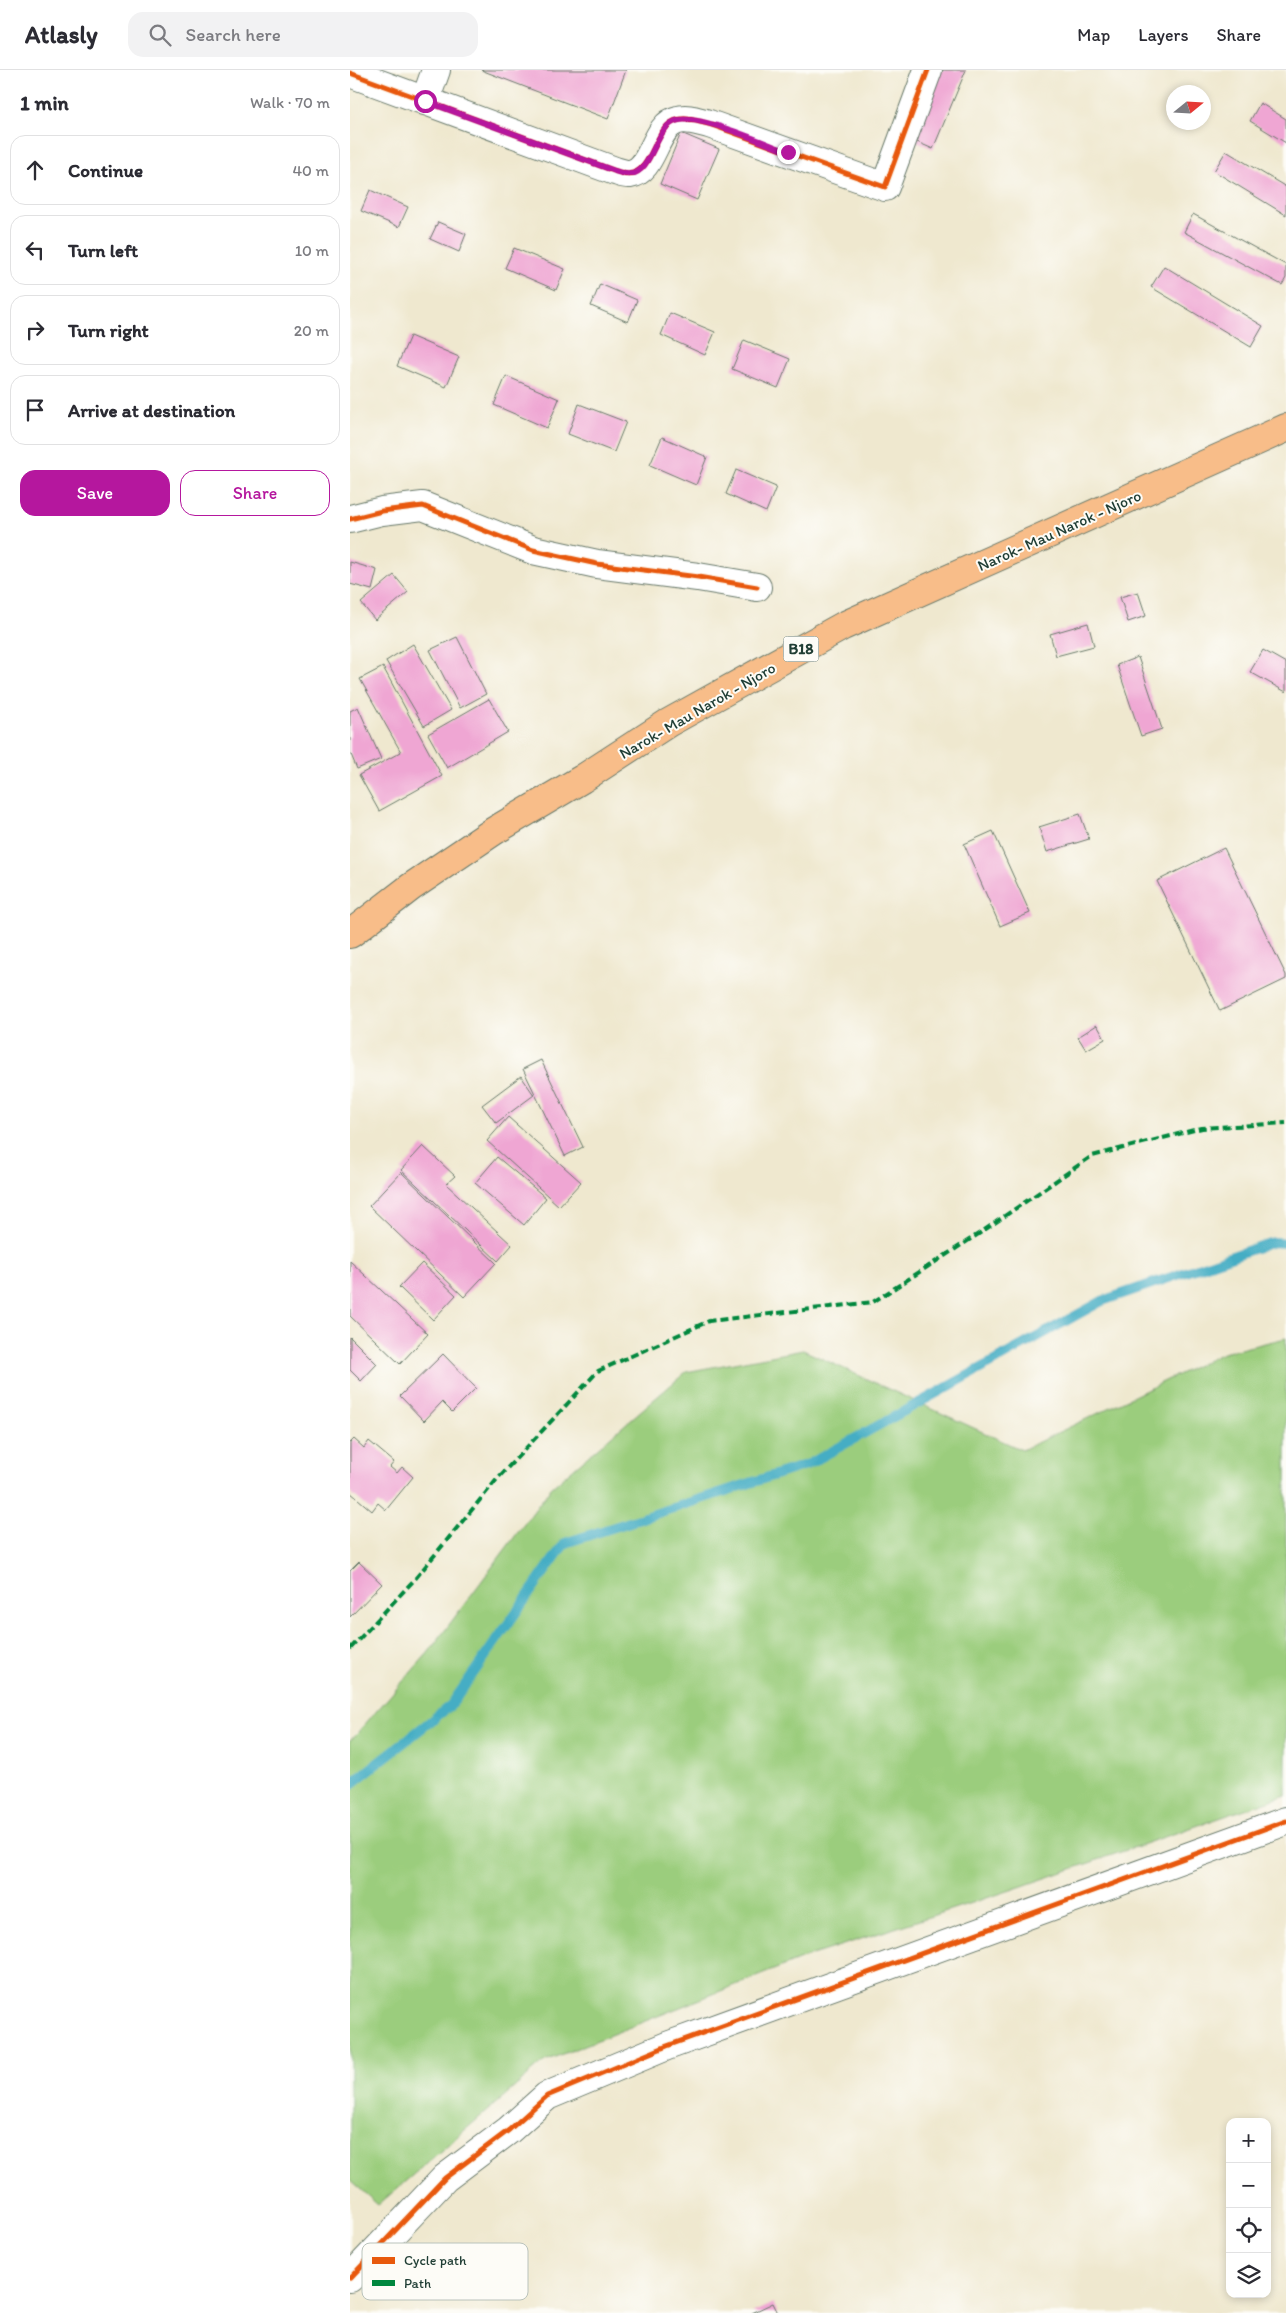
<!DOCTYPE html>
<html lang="en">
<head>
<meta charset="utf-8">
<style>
	body { margin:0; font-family:Itim,sans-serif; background:#f2f2f3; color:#2b2b33 }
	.controls { position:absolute; right:15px; bottom:15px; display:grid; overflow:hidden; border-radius:10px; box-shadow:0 2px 8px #0003 }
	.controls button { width:45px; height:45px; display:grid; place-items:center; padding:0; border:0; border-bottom:1px solid #e1e1e2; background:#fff; color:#2b2b33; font:25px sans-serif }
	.compass { position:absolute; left:816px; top:15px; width:45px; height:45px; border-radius:50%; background:#fff; box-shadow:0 2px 8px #0003; rotate:72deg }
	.stop { position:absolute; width:15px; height:15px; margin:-11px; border:4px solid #b5179e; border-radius:50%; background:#fff }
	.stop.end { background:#b5179e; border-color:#fff; box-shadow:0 1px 5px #0008 }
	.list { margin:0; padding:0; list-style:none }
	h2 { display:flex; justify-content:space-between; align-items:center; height:65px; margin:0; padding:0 20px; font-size:21px }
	h2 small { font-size:16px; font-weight:400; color:#7c7c81 }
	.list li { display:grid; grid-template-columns:32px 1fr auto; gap:15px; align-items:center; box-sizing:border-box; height:70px; margin:0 10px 10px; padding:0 10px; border:1px solid #e1e1e2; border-radius:15px }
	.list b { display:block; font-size:19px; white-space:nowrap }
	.list em { font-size:16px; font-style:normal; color:#7c7c81 }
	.actions { display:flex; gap:10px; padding:15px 20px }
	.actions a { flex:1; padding:11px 0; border:1px solid #b5179e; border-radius:15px; text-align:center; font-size:18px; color:#b5179e }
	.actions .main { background:#b5179e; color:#fff }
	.icon { flex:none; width:28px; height:28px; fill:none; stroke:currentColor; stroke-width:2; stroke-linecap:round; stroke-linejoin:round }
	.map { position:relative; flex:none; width:936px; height:2243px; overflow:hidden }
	header { display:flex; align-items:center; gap:30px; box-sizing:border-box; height:70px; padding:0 25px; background:#fff; border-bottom:1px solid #e1e1e2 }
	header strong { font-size:24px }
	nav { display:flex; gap:28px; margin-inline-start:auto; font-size:18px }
	.search { width:350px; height:45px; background:#f2f2f3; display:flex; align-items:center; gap:12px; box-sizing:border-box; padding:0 18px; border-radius:15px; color:#7c7c81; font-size:19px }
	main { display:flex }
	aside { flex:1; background:#fff }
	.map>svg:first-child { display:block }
	.green { fill:#9bcd7d; stroke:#5d8558 }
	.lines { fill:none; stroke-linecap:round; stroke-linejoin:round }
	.stream { stroke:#45adc4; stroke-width:10 }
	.building { fill:#efa6d3 }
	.minor-casing { stroke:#68796a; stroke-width:30 }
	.trunk-casing { stroke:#68796a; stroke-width:30 }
	.minor { stroke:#fff; stroke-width:28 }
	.trunk { stroke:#f8bd89; stroke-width:28 }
	.quiet { stroke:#00873e; stroke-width:4; stroke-dasharray:8 4; stroke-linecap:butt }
	.cycleway-casing { stroke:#fdfcf7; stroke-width:8 }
	.cycleway { stroke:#e8590c; stroke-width:5 }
	.route { stroke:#b5179e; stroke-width:6 }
	.labels { text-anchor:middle; stroke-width:4; stroke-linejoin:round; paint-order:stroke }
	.shield { fill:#fdfcf7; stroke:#62766e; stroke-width:1 }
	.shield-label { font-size:15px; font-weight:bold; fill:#1f3d34 }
	.street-label { font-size:16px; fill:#1f3d34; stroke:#fdfcf7 }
	.key { fill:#fdfcf7; stroke:#bac3bc; stroke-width:1 }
	.key-label { font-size:14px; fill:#1f3d34 }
</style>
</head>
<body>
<header>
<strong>Atlasly</strong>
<div class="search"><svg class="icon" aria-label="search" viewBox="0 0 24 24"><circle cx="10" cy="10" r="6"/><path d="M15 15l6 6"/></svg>Search here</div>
<nav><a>Map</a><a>Layers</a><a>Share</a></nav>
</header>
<main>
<aside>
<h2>1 min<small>Walk · 70 m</small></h2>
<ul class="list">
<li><svg class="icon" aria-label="ahead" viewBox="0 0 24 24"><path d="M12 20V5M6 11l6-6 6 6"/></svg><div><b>Continue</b></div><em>40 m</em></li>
<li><svg class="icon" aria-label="left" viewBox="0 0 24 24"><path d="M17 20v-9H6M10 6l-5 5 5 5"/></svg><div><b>Turn left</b></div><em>10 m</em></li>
<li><svg class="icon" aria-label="right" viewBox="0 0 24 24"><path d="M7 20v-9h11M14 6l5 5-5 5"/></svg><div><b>Turn right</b></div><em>20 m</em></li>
<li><svg class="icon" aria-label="arrive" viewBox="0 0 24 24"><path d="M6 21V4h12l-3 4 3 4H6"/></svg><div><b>Arrive at destination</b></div></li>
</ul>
<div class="actions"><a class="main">Save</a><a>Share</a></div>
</aside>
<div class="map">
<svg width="936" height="2243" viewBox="0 0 936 2243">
	<rect width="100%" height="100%" fill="#fdfcf7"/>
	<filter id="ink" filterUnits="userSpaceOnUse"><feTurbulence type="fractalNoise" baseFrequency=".02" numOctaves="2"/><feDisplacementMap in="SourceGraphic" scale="10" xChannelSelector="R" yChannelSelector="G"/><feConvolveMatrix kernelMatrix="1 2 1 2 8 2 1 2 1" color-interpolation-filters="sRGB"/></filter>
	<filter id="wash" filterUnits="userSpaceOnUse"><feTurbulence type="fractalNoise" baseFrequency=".0096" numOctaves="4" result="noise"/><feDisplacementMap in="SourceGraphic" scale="20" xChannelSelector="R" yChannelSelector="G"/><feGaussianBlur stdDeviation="1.12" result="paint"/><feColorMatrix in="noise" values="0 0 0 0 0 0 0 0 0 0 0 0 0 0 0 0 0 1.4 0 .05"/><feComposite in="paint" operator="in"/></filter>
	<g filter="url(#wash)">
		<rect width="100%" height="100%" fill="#efe8cf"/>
		<path class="green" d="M936,1268V1725L655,1822L456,1887L195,1991L28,2135L0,2110V1671L78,1583L201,1418L336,1302L453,1280L672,1380L873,1283Z"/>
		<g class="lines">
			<path class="stream" d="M0,1715L101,1635L215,1473L459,1394L752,1231L923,1172L936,1173"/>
		</g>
		<g id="blocks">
			<path class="building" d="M131,0H276L258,49Z
				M587,0H616L583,79L558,68Z
				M910,33L936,49V73L900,51Z
				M331,63L369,79L347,130L310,114Z
				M876,81L936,117V145L864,101Z
				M20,120L58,137L49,157L11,141Z
				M843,144L936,195V208L932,215L834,162Z
				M88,152L116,164L109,182L80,169Z
				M164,178L215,199L206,220L155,198Z
				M814,196L913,256L901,277L801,217Z
				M250,214L287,230L278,252L241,236Z
				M320,243L365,262L355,285L311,265Z
				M60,266L109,287L96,317L47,296Z
				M394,270L440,289L428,318L382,299Z
				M156,306L209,329L197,358L144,335Z
				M229,334L276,352L264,382L218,364Z
				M312,367L357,387L346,415L300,395Z
				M386,400L426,417L416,442L376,424Z
				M0,492L27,500L22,520L0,514Z
				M44,505L58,522L25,550L11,533Z
				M788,522L796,546L778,552L770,527Z
				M738,553L744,576L706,586L700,564Z
				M107,567L136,624L110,638L80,580Z
				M63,574L101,640L74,656L36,591Z
				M913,580L936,593V622L900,602Z
				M788,587L812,659L791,666L767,595Z
				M33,597L92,706L29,741L9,705L51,682L10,609Z
				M139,629L158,662L97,698L78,664Z
				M8,637L31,689L7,699L0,682V641Z
				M730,744L739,769L697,782L689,757Z
				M643,761L680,843L650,856L614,774Z
				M874,778L936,905V909L870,941L807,811Z
				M747,955L755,969L736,980L728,967Z
				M191,990L233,1077L215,1086L173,999Z
				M171,1006L184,1025L146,1053L132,1035Z
				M158,1047L231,1112L209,1136L137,1071Z
				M73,1076L105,1106L96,1114L162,1175L148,1191L51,1100Z
				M147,1087L196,1128L174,1155L125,1113Z
				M51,1102L146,1193L114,1227L19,1136Z
				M0,1191L78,1264L50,1294L0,1246Z
				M72,1193L106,1225L83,1250L49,1217Z
				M0,1267L27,1294L11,1311L0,1300Z
				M93,1284L126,1318L102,1342L92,1332L74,1351L50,1326Z
				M4,1369L14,1378L19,1371L44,1392L40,1397L47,1403L52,1397L63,1407L36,1440L28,1433L22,1441L0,1422V1373Z
				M9,1492L32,1514L0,1547V1501Z
				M423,2233L428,2243H402Z"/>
		</g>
	</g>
	<g filter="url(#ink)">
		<use href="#blocks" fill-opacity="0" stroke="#68796a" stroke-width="1"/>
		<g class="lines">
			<defs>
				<path id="minor" d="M0,3L265,101C269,102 276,105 280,104C304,101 304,55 328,50C338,47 349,52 359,54L535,117L578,0
					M75,31L86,0
					M0,449L32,441L73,436L183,480L247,494L348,507L407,517
					M0,2208L95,2108L159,2060L197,2026L317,1976L936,1751"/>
				<path id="trunk" d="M0,864L61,817L144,761L232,709L318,653L493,556L936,358"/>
			</defs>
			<use href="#minor" class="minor-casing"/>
			<use href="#trunk" class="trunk-casing"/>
			<use href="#minor" class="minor"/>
			<use href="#trunk" class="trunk"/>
			<path class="quiet" d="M0,1579L65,1509L148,1408L248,1301L359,1251L523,1232L630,1163L742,1086L852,1058L936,1053"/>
			<defs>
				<path id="cycleway" d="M0,3L265,101C269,102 276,105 280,104C304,101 304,55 328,50C338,47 349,52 359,54L535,117L578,0
					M0,449L32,441L73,436L183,480L247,494L348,507L407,517
					M0,2208L95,2108L159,2060L197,2026L317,1976L936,1751"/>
			</defs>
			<use href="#cycleway" class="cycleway-casing"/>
			<use href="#cycleway" class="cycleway"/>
		</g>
	</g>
	<g class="lines" filter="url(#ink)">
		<path class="route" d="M75,31L265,101C269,102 275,105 280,104C304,102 304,54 329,50C352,46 414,73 438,82"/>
	</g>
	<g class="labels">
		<rect class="shield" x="433.5" y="566.5" width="35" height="25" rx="4"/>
		<g class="shield-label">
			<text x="451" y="584">B18</text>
		</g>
		<g class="street-label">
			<text transform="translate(709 460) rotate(-24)" y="6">Narok- Mau Narok - Njoro</text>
			<text transform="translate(347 640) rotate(-30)" y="6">Narok- Mau Narok - Njoro</text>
		</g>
	</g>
	<rect x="12" y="2173" width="166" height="57" rx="8" class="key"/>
	<rect x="22" y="2187" width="23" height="7" fill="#e8590c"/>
	<rect x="22" y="2210" width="23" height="6" fill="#00873e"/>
	<g class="key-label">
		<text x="54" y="2195">Cycle path</text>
		<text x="54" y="2218">Path</text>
	</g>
</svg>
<div class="controls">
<button>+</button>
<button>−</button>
<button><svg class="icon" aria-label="locate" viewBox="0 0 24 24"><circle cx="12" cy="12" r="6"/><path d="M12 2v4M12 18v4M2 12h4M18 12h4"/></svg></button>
<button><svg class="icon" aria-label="layers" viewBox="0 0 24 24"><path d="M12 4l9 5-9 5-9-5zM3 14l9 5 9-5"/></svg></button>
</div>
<svg class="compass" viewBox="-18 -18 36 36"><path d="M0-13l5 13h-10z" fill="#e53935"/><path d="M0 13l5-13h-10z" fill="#7c7c81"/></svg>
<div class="stop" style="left:75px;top:31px"></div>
<div class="stop end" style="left:438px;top:82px"></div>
</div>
</main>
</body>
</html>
